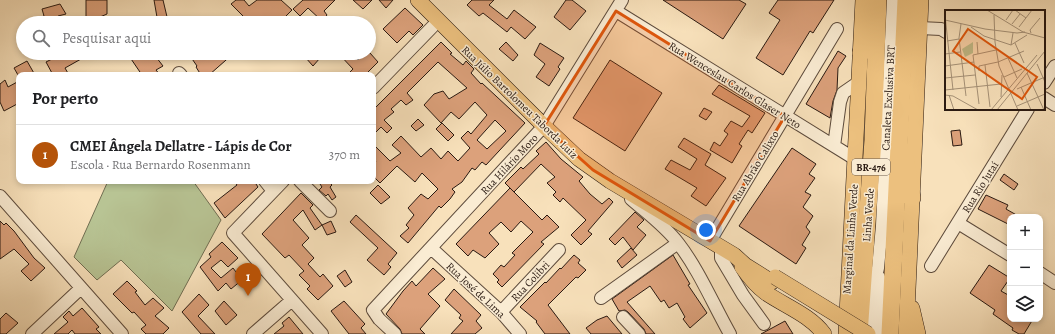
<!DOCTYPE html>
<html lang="pt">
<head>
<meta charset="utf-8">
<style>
	body { margin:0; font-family:Alegreya,serif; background:#f2f2f2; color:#202124 }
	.controls { position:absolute; right:12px; bottom:12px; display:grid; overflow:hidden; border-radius:8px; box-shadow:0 2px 6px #0003 }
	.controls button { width:36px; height:36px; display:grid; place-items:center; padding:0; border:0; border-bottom:1px solid #e0e0e0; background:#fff; color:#202124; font:20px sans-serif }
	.you { position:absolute; left:706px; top:230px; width:14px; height:14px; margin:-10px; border:3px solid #fff; border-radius:50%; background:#1a73e8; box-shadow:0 0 0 6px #1a73e833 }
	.badge { display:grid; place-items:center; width:26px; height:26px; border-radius:50%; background:#b45309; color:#fff; font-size:13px; font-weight:700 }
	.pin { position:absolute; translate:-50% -33px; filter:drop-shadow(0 1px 2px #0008) }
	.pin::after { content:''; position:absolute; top:21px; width:14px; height:12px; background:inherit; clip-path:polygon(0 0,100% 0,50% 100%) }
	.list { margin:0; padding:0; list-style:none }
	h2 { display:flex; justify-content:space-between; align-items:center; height:52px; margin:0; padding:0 16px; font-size:17px }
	h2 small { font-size:13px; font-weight:400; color:#757577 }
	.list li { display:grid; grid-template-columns:26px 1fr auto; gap:12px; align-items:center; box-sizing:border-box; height:60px; padding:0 16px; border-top:1px solid #e0e0e0 }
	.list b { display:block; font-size:15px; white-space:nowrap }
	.list p { margin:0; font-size:13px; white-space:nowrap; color:#757577 }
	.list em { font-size:13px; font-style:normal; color:#757577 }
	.icon { flex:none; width:22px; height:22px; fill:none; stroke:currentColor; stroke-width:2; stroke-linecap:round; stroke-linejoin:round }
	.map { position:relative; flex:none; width:1055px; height:334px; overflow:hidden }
	.search { position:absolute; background:#fff; box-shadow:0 2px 6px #0003; left:16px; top:16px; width:360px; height:44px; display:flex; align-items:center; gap:10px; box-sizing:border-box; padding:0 14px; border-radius:22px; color:#757577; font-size:15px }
	.panel { position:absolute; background:#fff; box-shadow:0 2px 6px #0003; left:16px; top:72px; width:360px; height:112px; border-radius:8px }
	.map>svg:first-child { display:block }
	.green { fill:#b8c494; stroke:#706e52 }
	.building { fill:#dca17b; stroke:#291911; fill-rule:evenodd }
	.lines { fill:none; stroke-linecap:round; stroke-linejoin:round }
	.minor-casing { stroke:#5d4b3c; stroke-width:14 }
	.major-casing { stroke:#291911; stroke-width:16 }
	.highway-casing { stroke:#291911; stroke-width:18 }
	.minor { stroke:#faecd3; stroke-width:12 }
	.major { stroke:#ecc07e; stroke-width:15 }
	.highway { stroke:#ecc07e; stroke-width:17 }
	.major-bridge-casing { stroke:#291911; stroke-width:16; stroke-linecap:butt }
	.major-bridge { stroke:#ecc07e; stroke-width:15 }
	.marked { fill:#de560c; fill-opacity:0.2; stroke:#de560c; stroke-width:3; stroke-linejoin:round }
	.labels { text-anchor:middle; stroke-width:3; stroke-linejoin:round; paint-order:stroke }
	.shield { fill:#faecd3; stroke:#68584b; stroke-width:1 }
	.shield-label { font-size:10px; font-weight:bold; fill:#291911 }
	.street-label { font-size:11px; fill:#291911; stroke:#faecd3 }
	.inset-road { fill:none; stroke:#a59177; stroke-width:1 }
	.view { fill:#de560c; fill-opacity:0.15; stroke:#de560c; stroke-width:2 }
	.inset-edge { fill:none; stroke:#291911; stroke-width:2 }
</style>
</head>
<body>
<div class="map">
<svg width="1055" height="334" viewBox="0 0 1055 334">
	<rect width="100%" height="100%" fill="#f8e1bb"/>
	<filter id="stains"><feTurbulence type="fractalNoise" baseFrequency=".005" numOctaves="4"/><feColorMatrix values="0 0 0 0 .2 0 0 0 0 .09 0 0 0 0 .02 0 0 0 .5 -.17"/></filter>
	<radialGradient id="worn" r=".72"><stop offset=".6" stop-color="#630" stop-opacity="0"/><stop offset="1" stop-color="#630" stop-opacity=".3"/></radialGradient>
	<path class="green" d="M108,181H193L221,220L172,311L121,260L97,280L74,257Z"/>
	<path class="building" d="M86,0H107V14L86,23Z
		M154,0H163L168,21L158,23Z
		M236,0H244L249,6L257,0H281L292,10L279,23H250L231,4Z
		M303,0H335L324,11L327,15L322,21L308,8L300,16L293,9Z
		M353,0H372L363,9Z
		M379,0H393L386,8Z
		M472,0H494L489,5L507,19L514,10L536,27L525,39L511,27L507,32L483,13L479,16L467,5Z
		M566,0H572L586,11L570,30L554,17Z
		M663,0H739L746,4L723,39Z
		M778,0H834L813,33L810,31L783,75L756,58L780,20L769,13Z
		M60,4L66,14L58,16L61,23H30L44,16L42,9Z
		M405,8L423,25L413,35L409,31L397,43L383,29Z
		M441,42L452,53L450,54L463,65L466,61L474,69L471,73L481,84L482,83L525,123L486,165L482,162L475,170L472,168L462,182L452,189L455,192L450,199L441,208L439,206L408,243L400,236L409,228L406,225L414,215L408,208L421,194L428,199L438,189L422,173L415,182L397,166L380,183L373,176V165L376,161L373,158V144L390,161L401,153L392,145L401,136L421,157L431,148L441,159L448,151L458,161L470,148L461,138L468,131L471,134L487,115L475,102L459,119L451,112L441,123L424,105L434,94L443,91L449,99L467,88L438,62L407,93L413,100L406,105L401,100L391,109L394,112L384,120L392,128L387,133L381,127L373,135V110ZM495,120L506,131L487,149L477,140Z
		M506,42L518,55L513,61L499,49Z
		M540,43L564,58L558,67L560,69L549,86L536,77L545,64L534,55Z
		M838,51L846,56L838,68L837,90L833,101L830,118L806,104Z
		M64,53H78L81,59L65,68L69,75H53L46,62Z
		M127,53H153L163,66L156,70L160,75H142Z
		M188,53H234L209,75H201L196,67L197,66Z
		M309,53H315L320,58L313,66L305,57Z
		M338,53H351L358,60L364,53H370L378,62L365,75H347L353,69Z
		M610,60L662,93L625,151L573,118Z
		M27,61L35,75H18L14,68Z
		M5,80L8,87L19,81V103L4,111L0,102V84Z
		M719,85L765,113L752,133L748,130L739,144L742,146L732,163L710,150L714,142L720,146L728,134L724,131L731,121L742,127L750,116L712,94Z
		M704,108L712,112L706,120L699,116Z
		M418,119L424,125L416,131L411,126Z
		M442,123L454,135L448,141L436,129Z
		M960,130L962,145L953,146L951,131Z
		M684,138L711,154L705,165L726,178L706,206L691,196L697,188L665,169L671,160L690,170L697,159L678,147Z
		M546,142L561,159L583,177L579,181L590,194L602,204L609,198L613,202L588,231L592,234L581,245L571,235L586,220L563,198L560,202L553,195L556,192L547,183L555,177L541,164L514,192L505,183L521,167L523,169L539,154L536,151Z
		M792,148L816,164L809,174L815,178L805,192L811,195L803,207L813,216L806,227L810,232L802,245L806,248L796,264L739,226Z
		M1004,174L1018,184L1014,190L1000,180Z
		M234,181H254L258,187L225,218L214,203L237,185Z
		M318,181L329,182L332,185L330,187L336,197L332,200L328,194L326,196L319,190L322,187Z
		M378,185L390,197L381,204L370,193Z
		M510,188L542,220L547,215L559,227L541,242L544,244L502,287L497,282L499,280L493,274L501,265L504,267L515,255L512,253L533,232L521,221L511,232L501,222L489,233L499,244L485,258L473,250L468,256L456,244Z
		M301,193L313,205L310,208L322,225L315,230L303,210L293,220L309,238L302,245L314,258L308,264L320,277L323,274L333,286L318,300L307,289L310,286L299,275L304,271L289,255L285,258L262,234Z
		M986,195L1008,205L1006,209L1020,217H1010V225L978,209Z
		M635,212L644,220L637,227L646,235L633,250L623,237L615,245L609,239Z
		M356,215L397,253L388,264L391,267L384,275L367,260L378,248L350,222Z
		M0,221L4,225L6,223L14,231L34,258L45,268L31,281L21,271L29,264L14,249L0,259Z
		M331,221L336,232L327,235L322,225Z
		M222,242L238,258L228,267L221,260L211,268L221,278L233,268L242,280L231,289L226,283L218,291L200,267L211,257L209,254Z
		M631,248L637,255L622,268L617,261Z
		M574,255L580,260L578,263L586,270L578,278L576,277L548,305L570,334H545L536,322L537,321L520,307L545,282L546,283L560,268L561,269Z
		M673,255L690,284L688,285L707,313L690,328L683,319L685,317L677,303L669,308L664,300L661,302L650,286L627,302L655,334H646L644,329L628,312L625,310L619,311L612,299Z
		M989,265L1010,278L1001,291L1010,296V319H1033L1024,334H1019L1012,330L1013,328L993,314L995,310L970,293Z
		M433,268L445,279L428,294L440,306L420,329L425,334H402L400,329L386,314L403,291L412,281L416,286Z
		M345,270L352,282L345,287L337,276Z
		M127,281L137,291L135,292L145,305L153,298L164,308L155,316L169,328L163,334H146L141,329L146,325L134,312L132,313L113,294Z
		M454,289L481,315L476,321L482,328L475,334H451L463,321L459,318L461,315L445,300Z
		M199,294L209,305L198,316L215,334H201L182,312Z
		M224,301L237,315L226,325L215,311Z
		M344,301L365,324L361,328L366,334H349L331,311Z
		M82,308L99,327L96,329L101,334H75L72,330L68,334H54L68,322L63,317L69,311L73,316Z
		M6,313L18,323L6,334H0V319Z
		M607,316L622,334H591L586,328L597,320Z
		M289,317L303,334H274L284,326L282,323Z
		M785,321L793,334H761Z"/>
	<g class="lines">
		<defs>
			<path id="minor" d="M616,11L855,159
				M920,28L941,29L946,32
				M179,73L181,75
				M1044,83L1055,66
				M373,88L438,21
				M1044,98L1055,105
				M834,146L840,102L843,93L859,82
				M265,181L273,191
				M283,181L233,233L322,334
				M300,181L330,211
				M0,196L122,334
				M631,199C647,213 665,226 678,243C699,270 713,304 730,334
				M958,223L1010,255
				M710,241L837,29
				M431,248L501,312L520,334
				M721,248V258L743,295L764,324
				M931,266L1028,109
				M1040,273L1055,283
				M879,277L882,298L880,334
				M601,298L678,243
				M501,312L559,250
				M623,317L639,334
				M32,334L81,288
				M253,334L292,300
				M395,334L379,319L373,310L544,126L622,0
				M870,334L871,299L878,268L882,226L893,0"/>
			<path id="major" d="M418,0L544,126L579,159L610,181L734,255L745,265L772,282
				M742,267C749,277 756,286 766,293C785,306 810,315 824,334
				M912,308L918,334
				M846,334L863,0
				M906,334L921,0"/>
			<path id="highway" d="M861,53L871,12
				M905,157L912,198
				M859,334L873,140L878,0
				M890,334L906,0"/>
		</defs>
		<use href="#minor" class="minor-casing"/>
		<use href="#major" class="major-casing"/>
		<use href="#highway" class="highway-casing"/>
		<use href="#minor" class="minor"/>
		<use href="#major" class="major"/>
		<use href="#highway" class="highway"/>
		<defs>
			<path id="major-bridge" d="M775,277L868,334"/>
		</defs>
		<use href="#major-bridge" class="major-bridge-casing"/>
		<use href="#major-bridge" class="major-bridge"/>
	</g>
	<path class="marked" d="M616,11L785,116L710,241L593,170L544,126Z"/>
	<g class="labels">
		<rect class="shield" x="852" y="159" width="38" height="16" rx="3"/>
		<g class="shield-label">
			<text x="871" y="171">BR-476</text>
		</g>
		<g class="street-label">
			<text transform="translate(735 85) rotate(32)" y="4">Rua Wenceslau Carlos Glaser Neto</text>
			<text transform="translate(888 98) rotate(-87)" y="4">Canaleta Exclusiva BRT</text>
			<text transform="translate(520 102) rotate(44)" y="4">Rua Júlio Bartolomeu Taborda Luiz</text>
			<text transform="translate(509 164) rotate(-47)" y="4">Rua Hilário Moro</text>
			<text transform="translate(755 166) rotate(-59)" y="4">Rua Abrão Calixto</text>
			<text transform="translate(980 187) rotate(-58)" y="4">Rua Rio Jutaí</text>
			<text transform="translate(868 215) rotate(-86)" y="4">Linha Verde</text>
			<text transform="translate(850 239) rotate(-86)" y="4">Marginal da Linha Verde</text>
			<text transform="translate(530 281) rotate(-47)" y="4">Rua Colibri</text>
			<text transform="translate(476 290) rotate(43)" y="4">Rua José de Lima</text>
		</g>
	</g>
	<g transform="translate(945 10)">
		<rect width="100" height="100" fill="#f8e1bb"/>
		<path d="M28,32V43L20,47L17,39Z" fill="#b8c494"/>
		<path class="inset-road" d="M42,0L78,22L100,28M70,0L81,8M0,5L8,80M49,5L50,32L54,56L73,100M0,10L40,19L72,23L80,22M61,10L68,0M16,14L14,28L21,86M67,14L75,4M26,17L39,26L66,35L82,25M74,17L87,0M86,23L85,20L95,8M2,31L14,29M32,32L33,44M70,33L79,53M66,35L68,23M0,44L15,42M63,48L72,68M92,54L100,72M40,55L45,97M0,56L29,52M34,61V56L53,52L79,41M82,63L99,100M59,67L77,59M0,68L30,65M76,77L86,100M72,79L100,67M0,80L56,74M0,85L8,86L33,100M4,85L9,100M56,87L57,65M34,94L28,45L51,40M72,96L100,84M46,100L92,45M52,100L100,41"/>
		<path class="view" d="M23,19L92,67L77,89L8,41Z"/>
		<rect width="100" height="100" class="inset-edge"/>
	</g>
	<rect width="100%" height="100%" filter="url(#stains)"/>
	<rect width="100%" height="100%" fill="url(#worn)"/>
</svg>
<div class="controls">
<button>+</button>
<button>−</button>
<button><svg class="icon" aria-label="layers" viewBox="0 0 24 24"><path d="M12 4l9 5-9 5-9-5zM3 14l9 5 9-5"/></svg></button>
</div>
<div class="you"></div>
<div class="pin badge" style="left:248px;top:296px">1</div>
<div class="search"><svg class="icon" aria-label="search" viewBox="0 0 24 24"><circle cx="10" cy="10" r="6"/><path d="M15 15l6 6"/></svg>Pesquisar aqui</div>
<section class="panel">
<h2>Por perto<small></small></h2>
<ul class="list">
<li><span class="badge">1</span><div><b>CMEI Ângela Dellatre - Lápis de Cor</b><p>Escola · Rua Bernardo Rosenmann</p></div><em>370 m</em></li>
</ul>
</section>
</div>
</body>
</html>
